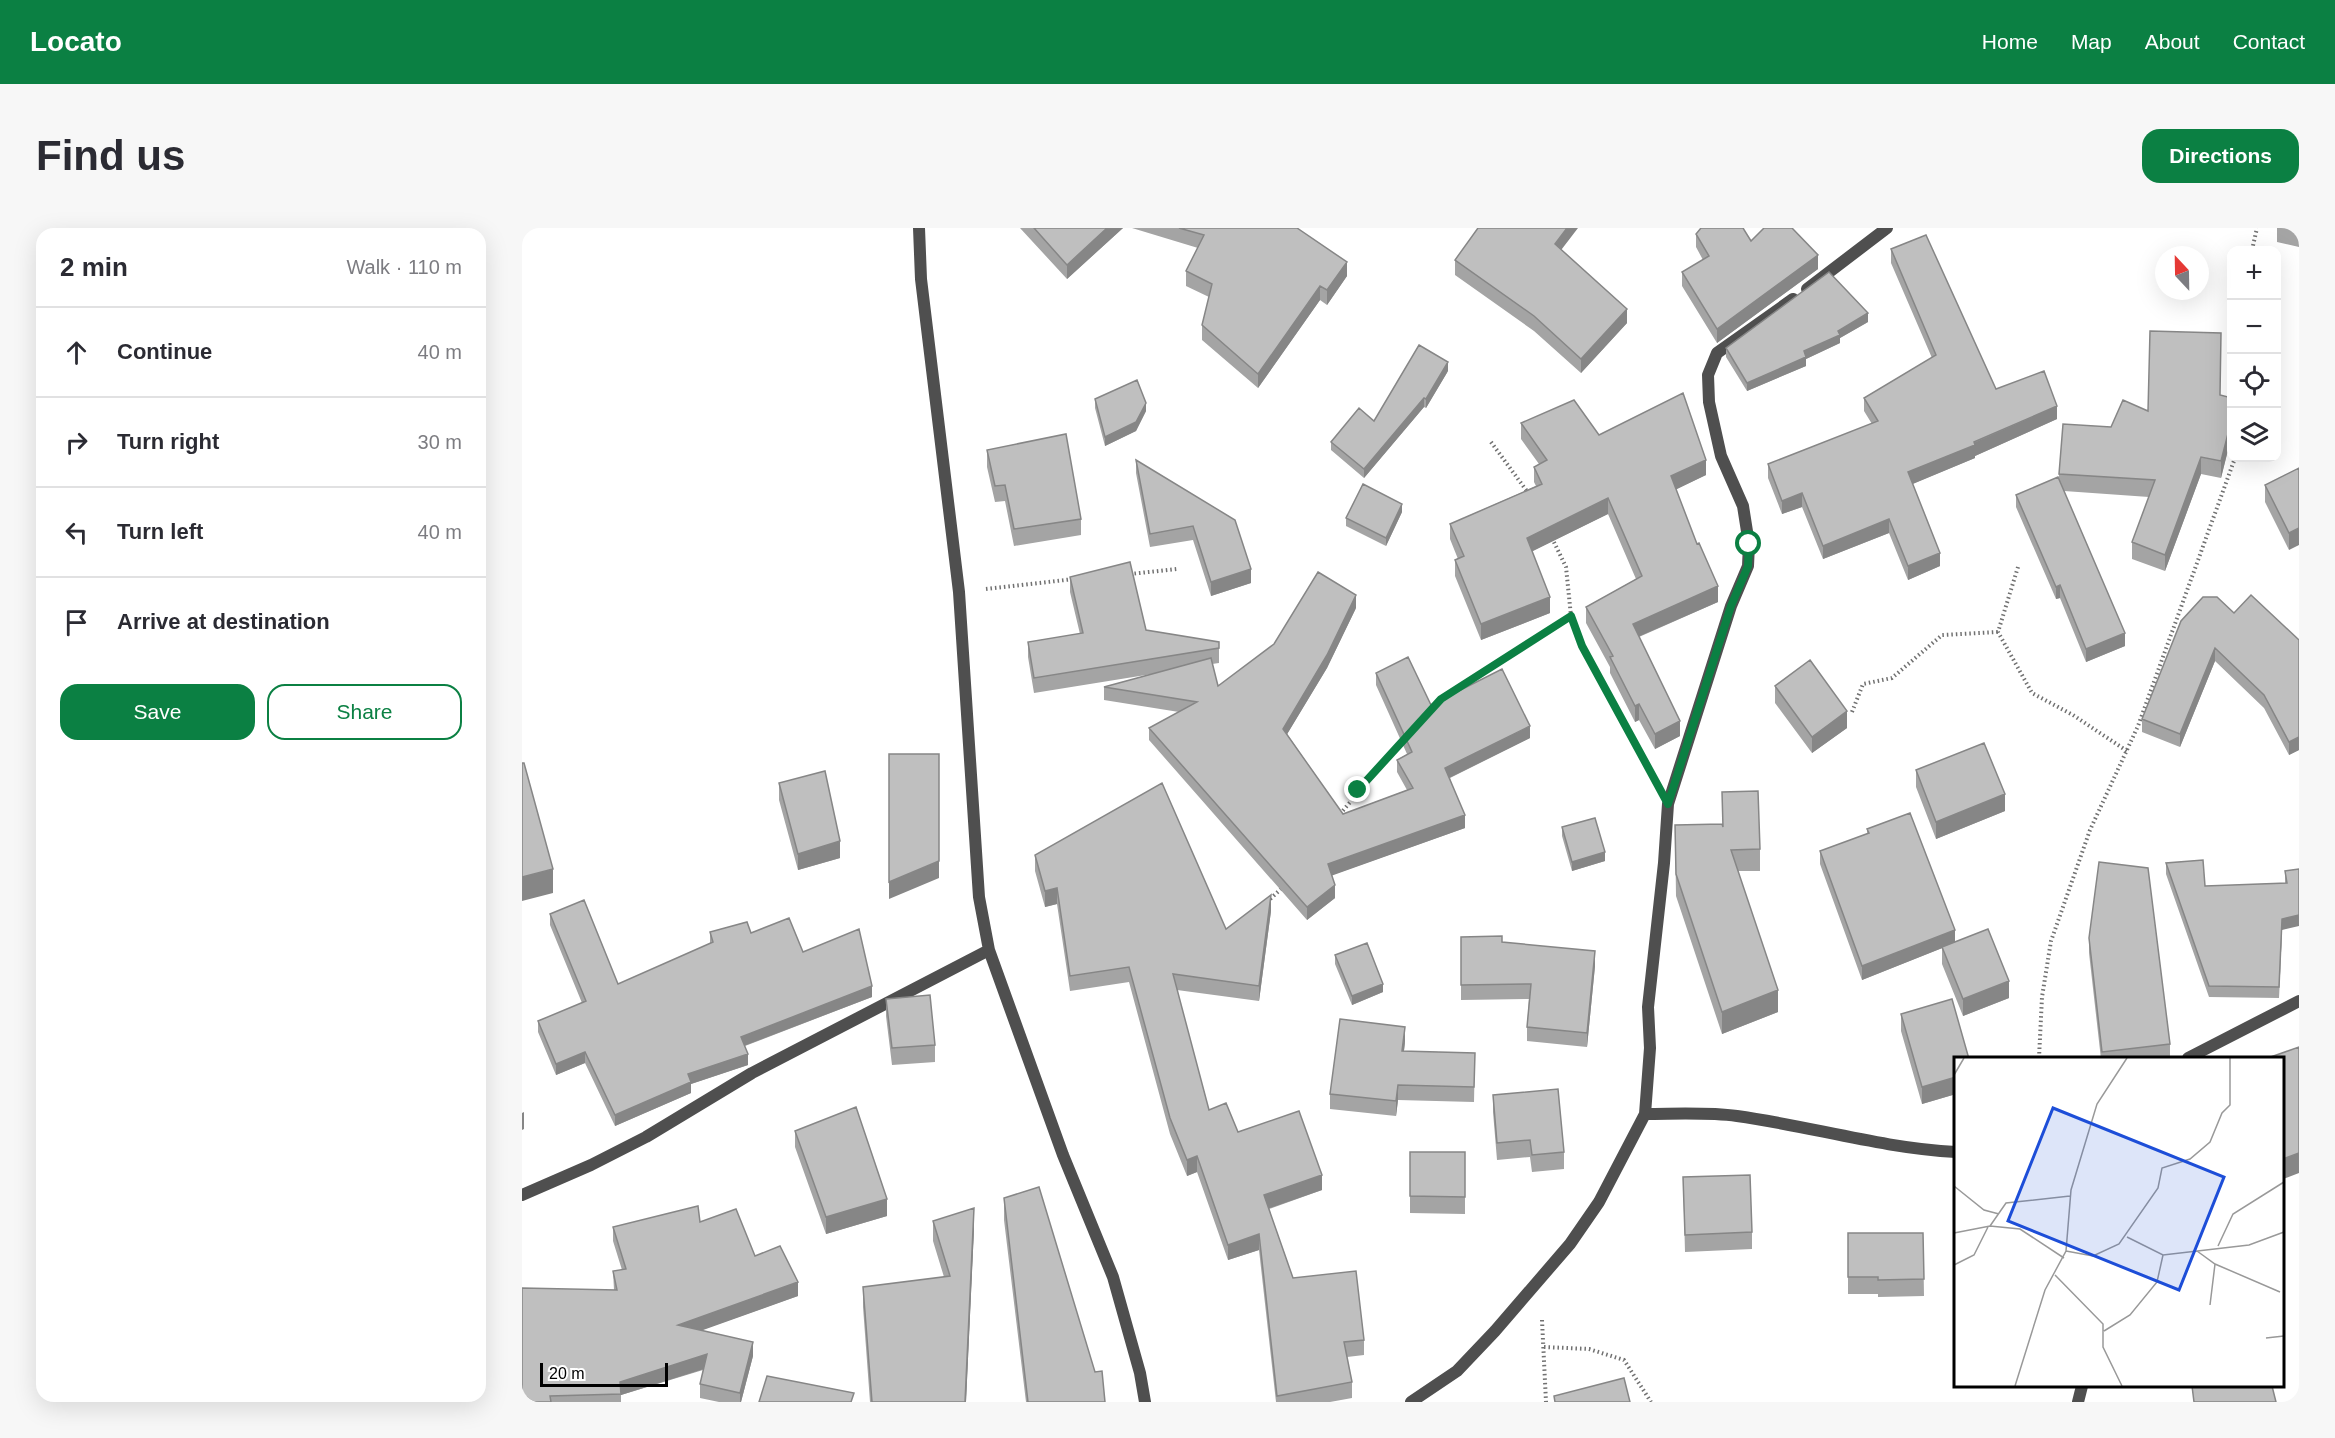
<!DOCTYPE html>
<html lang="en">
<head>
<meta charset="utf-8">
<style>
	body { margin:0; font-family:Arial,sans-serif; background:#f7f7f7; color:#2b2b33 }
	.controls { position:absolute; right:18px; top:18px; display:grid; overflow:hidden; border-radius:12px; box-shadow:0 6px 24px #0002 }
	.controls button { width:54px; height:54px; display:grid; place-items:center; padding:0; border:0; border-bottom:2px solid #e1e1e2; background:#fff; color:#2b2b33; font:30px sans-serif }
	.compass { position:absolute; left:1633px; top:18px; width:54px; height:54px; border-radius:50%; background:#fff; box-shadow:0 6px 24px #0002; rotate:338deg }
	.scale { position:absolute; left:18px; bottom:15px; width:128px; box-sizing:border-box; padding-left:6px; border:3px solid #000; border-top:0; font-size:16px; line-height:21px; white-space:nowrap; color:#000; -webkit-text-stroke:4px #fff; paint-order:stroke }
	.stop { position:absolute; width:18px; height:18px; margin:-14px; border:4px solid #0b8043; border-radius:50%; background:#fff }
	.stop.end { background:#0b8043; border-color:#fff; box-shadow:0 2px 6px #0008 }
	.list { margin:0; padding:0; list-style:none }
	h2 { display:flex; justify-content:space-between; align-items:center; height:78px; margin:0; padding:0 24px; font-size:26px }
	h2 small { font-size:20px; font-weight:400; color:#7c7c81 }
	.list li { display:grid; grid-template-columns:39px 1fr auto; gap:18px; align-items:center; box-sizing:border-box; height:90px; padding:0 24px; border-top:2px solid #e1e1e2 }
	.list b { display:block; font-size:22px; white-space:nowrap }
	.list em { font-size:20px; font-style:normal; color:#7c7c81 }
	.actions { display:flex; gap:12px; padding:18px 24px }
	.actions a { flex:1; padding:14px 0; border:2px solid #0b8043; border-radius:18px; text-align:center; font-size:21px; color:#0b8043 }
	.actions .main { background:#0b8043; color:#fff }
	.icon { flex:none; width:33px; height:33px; fill:none; stroke:currentColor; stroke-width:2; stroke-linecap:round; stroke-linejoin:round }
	.map { position:relative; flex:none; width:1777px; height:1174px; overflow:hidden; border-radius:18px }
	header { display:flex; align-items:center; gap:36px; box-sizing:border-box; height:84px; padding:0 30px; background:#0b8043; color:#fff }
	header strong { font-size:28px }
	nav { display:flex; gap:33px; margin-inline-start:auto; font-size:21px }
	.intro { display:flex; align-items:center; justify-content:space-between; box-sizing:border-box; height:144px; padding:0 36px }
	h1 { margin:0; font-size:42px }
	.button { padding:15px 27px; border-radius:18px; background:#0b8043; color:#fff; font-size:21px; font-weight:700 }
	main { display:flex; gap:36px; padding:0 36px }
	aside { flex:1; background:#fff; border-radius:18px; box-shadow:0 6px 24px #0002 }
	.map>svg:first-child { display:block }
	.lines { fill:none; stroke-linecap:round; stroke-linejoin:round }
	.path { stroke:#717171; stroke-width:4; stroke-dasharray:1.5 3; stroke-linecap:butt }
	.minor { stroke:#4f4f4f; stroke-width:12 }
	.wall { fill:#a4a4a4 }
	.shaded-wall { fill:#868686 }
	.building { fill:#bfbfbf; stroke:#868686; stroke-width:1.5 }
	.route { stroke:#0b8043; stroke-width:8 }
	.inset-road { fill:none; stroke:#999; stroke-width:1.5 }
	.view { fill:#1d4ed8; fill-opacity:0.15; stroke:#1d4ed8; stroke-width:3 }
	.inset-edge { fill:none; stroke:#000; stroke-width:3 }
</style>
</head>
<body>
<header>
<strong>Locato</strong>
<nav><a>Home</a><a>Map</a><a>About</a><a>Contact</a></nav>
</header>
<div class="intro"><h1>Find us</h1><a class="button">Directions</a></div>
<main>
<aside>
<h2>2 min<small>Walk · 110 m</small></h2>
<ul class="list">
<li><svg class="icon" aria-label="ahead" viewBox="0 0 24 24"><path d="M12 20V5M6 11l6-6 6 6"/></svg><div><b>Continue</b></div><em>40 m</em></li>
<li><svg class="icon" aria-label="right" viewBox="0 0 24 24"><path d="M7 20v-9h11M14 6l5 5-5 5"/></svg><div><b>Turn right</b></div><em>30 m</em></li>
<li><svg class="icon" aria-label="left" viewBox="0 0 24 24"><path d="M17 20v-9H6M10 6l-5 5 5 5"/></svg><div><b>Turn left</b></div><em>40 m</em></li>
<li><svg class="icon" aria-label="arrive" viewBox="0 0 24 24"><path d="M6 21V4h12l-3 4 3 4H6"/></svg><div><b>Arrive at destination</b></div></li>
</ul>
<div class="actions"><a class="main">Save</a><a>Share</a></div>
</aside>
<div class="map">
<svg width="1777" height="1174" viewBox="0 0 1777 1174">
	<rect width="100%" height="100%" fill="#fff"/>
	<g class="lines">
		<path class="path" d="M1730,22L1735,0
			M969,214L1007,266
			M1030,310L1044,339L1049,388L1060,418L1127,541
			M1496,339L1476,404L1510,465L1551,487L1605,523
			M608,346L655,341
			M464,361L552,351
			M914,476L1049,388
			M1330,484L1341,456L1370,450L1420,407L1476,404
			M818,586L883,510
			M745,674L761,659
			M1517,830L1520,769L1529,713L1568,602L1616,498L1713,230
			M1020,1092L1024,1174
			M1022,1119L1067,1121L1102,1132L1129,1174"/>
		<path class="minor" d="M397,0L399,51L437,364L457,669L467,722L541,927L591,1049L618,1145L623,1174
			M1285,61L1365,0
			M1666,830L1777,773
			M1123,886C1153,886 1185,884 1215,888C1288,898 1359,920 1434,924
			M0,967L69,937L124,909L230,845L467,722
			M889,1174L935,1143L973,1103L1048,1016L1077,974L1123,886L1128,820L1126,779L1142,635L1146,576L1209,378L1226,338L1227,316L1221,278L1199,228L1187,174L1186,147L1195,125L1271,71
			M1556,1174L1560,1158"/>
	</g>
	<path class="wall" d="M498,0H601L545,51Z
		M610,0H775L825,48L805,77L798,72L736,160L680,112V97L687,69L664,58V43L676,20Z
		M1755,0H1777V19L1755,14Z
		M1174,6L1229,13L1296,41L1195,115L1160,58V44L1181,32L1174,19Z
		M1369,21L1474,161L1535,191L1453,228V230L1390,256L1418,338L1386,352L1367,305L1301,331L1280,279L1260,286L1246,250V236L1350,196L1342,183V170L1410,130L1369,35Z
		M1040,22L1105,95L1059,145L1012,103L933,47V32Z
		M1346,94L1318,110V115L1284,131V138L1225,163L1204,129V120Z
		M926,143L904,180L902,179L842,250L809,222V214L852,193Z
		M1698,167L1710,170V206L1699,250L1679,246L1643,343L1610,331V314L1627,269L1542,263L1603,418L1564,434L1538,370L1534,371L1494,279V267L1537,253V246L1589,199L1626,183Z
		M573,171L624,183L614,203L583,218L573,180Z
		M999,195L1077,207L1184,247L1154,261L1196,374L1117,409L1158,508L1133,521L1117,492L1113,494L1088,445V439L1064,395V379L1114,351L1086,286L1010,323L1028,385L959,412L933,348V332L936,331L928,311V296L1014,258L1012,254V239L1017,236L999,211Z
		M465,222L559,291V307L492,318L483,273L473,274L465,239Z
		M614,232L729,355L689,368L671,312L628,319L614,245Z
		M1777,240L1767,322L1743,274V257Z
		M880,284L864,318L824,298V290Z
		M548,349L624,402L697,414V435L690,436L696,458L834,380L805,440L765,506L821,586L885,562L875,544V532L885,526L854,457V445L909,477L1008,510L928,550L943,600L810,647L813,670L785,692L627,512V500L657,484L582,472V459L630,446L512,465L506,429V414L558,406L548,364Z
		M1712,385L1777,412V522L1767,527L1742,480L1693,433L1658,519L1620,504V491Z
		M1253,458L1325,500L1290,525L1253,475Z
		M1394,542L1483,583L1414,611L1394,559Z
		M257,555L318,630L276,642L257,572Z
		M1200,564L1238,621V643H1216L1256,784L1200,806L1154,668L1153,597L1201,598Z
		M1040,599L1083,633L1050,643L1040,608Z
		M1345,601L1433,714L1487,770L1441,788L1420,736V720L1340,752L1298,636V623L1345,606Z
		M513,627L704,701L749,683L737,773L655,762L687,882L716,904L800,962L747,981L771,1050L842,1112V1127L825,1129L830,1154V1170L808,1174H754L737,1022L706,1032L675,944L665,948L648,906L607,754L548,763L535,676L523,679L513,643Z
		M1644,635L1683,658L1763,655V643L1777,641L1760,702L1757,770L1687,769L1644,646Z
		M28,686L96,756L188,716V704L229,705L281,724L350,769L223,818L226,837L169,856V865L93,898L63,835L34,847L16,804V793L60,775L28,697Z
		M939,709L980,714L1073,738L1065,819L1005,813V799L1007,771L939,772Z
		M1567,710L1648,816V831H1579L1567,725Z
		M813,727L861,764L830,777L813,736Z
		M364,771L413,817V834L370,837L364,788Z
		M1379,786L1434,831V866L1400,876L1379,803Z
		M883,814L882,823L953,825L952,874L876,872L874,888L808,881V866Z
		M971,867L1042,924V941L1010,944L1008,929L975,932L971,884Z
		M273,903L365,988L304,1006L273,919Z
		M888,924H943V986L888,985Z
		M1161,949L1230,1004V1021L1163,1024Z
		M482,970L573,1144L583,1174H504L482,992Z
		M411,993L452,1001L444,1174H348L341,1079V1059L422,1049L411,1013Z
		M178,994L233,1028L276,1068L179,1102L231,1128L219,1174H197L178,1170V1156L181,1142L99,1167V1174H0L92,1062L91,1043L100,1042L91,1013V999Z
		M1326,1005H1401L1402,1068L1356,1069V1066H1326Z"/>
	<path class="shaded-wall" d="M585,0H601L545,51V37Z
		M1045,0H1056L1033,30V16Z
		M1296,27V41L1195,115V101Z
		M825,34V48L805,77V62Z
		M798,58V72L736,160V146Z
		M1105,81V95L1059,145V131Z
		M1346,85V94L1318,110V115L1284,131V138L1225,163V155Z
		M926,134V143L904,180V171Z
		M902,170V179L842,250V241Z
		M624,175V183L614,203L583,218V209Z
		M1535,178V191L1453,228V230L1386,258V244Z
		M1710,190V206L1699,250V233Z
		M1679,229V246L1643,343V327Z
		M1184,232V247L1149,264V248Z
		M1280,265V279L1260,286V273Z
		M1086,270V286L1005,326V310Z
		M880,276V284L864,318V310Z
		M1367,291V305L1301,331V318Z
		M1777,300V317L1767,322V305Z
		M1418,325V338L1386,352V338Z
		M729,341V355L689,368V354Z
		M1538,357V370L1534,371V359Z
		M1196,358V374L1111,411V396Z
		M834,367V380L805,440L761,513V501Z
		M1028,369V385L959,412V396Z
		M1603,405V418L1564,434V421Z
		M1693,420V433L1658,519V506Z
		M1117,476V492L1113,494V478Z
		M1325,483V500L1290,525V509Z
		M1158,493V508L1133,521V506Z
		M1008,498V510L923,552V540Z
		M1777,509V522L1767,527V514Z
		M1483,566V583L1414,611V594Z
		M943,587V600L806,649V636Z
		M318,613V630L276,642V626Z
		M1083,624V633L1050,643V634Z
		M417,633V650L367,671V654Z
		M31,641V665L0,673V649Z
		M813,657V670L785,692V679Z
		M535,660V676L523,679V663Z
		M749,667V683L737,773V758Z
		M1777,687V698L1760,702L1757,770L1760,691Z
		M1433,702V715L1340,752V738Z
		M1073,723V738L1065,819V805Z
		M1487,753V770L1441,788V771Z
		M861,756V764L830,777V768Z
		M350,758V769L219,819V809Z
		M1256,762V784L1200,806V784Z
		M883,799V814L880,838V823Z
		M63,824V835L34,847V836Z
		M226,826V837L169,856V865L93,898V887L166,846Z
		M1434,849V866L1400,876V859Z
		M876,857V872L874,888V873Z
		M2,884V901L0,902V885Z
		M1777,925V945L1761,951V931Z
		M675,928V944L665,948V932Z
		M800,947V962L742,982V967Z
		M365,971V988L304,1006V989Z
		M452,980V1001L444,1174H443Z
		M737,1006V1022L706,1032V1017Z
		M276,1054V1068L156,1111V1097Z
		M231,1114V1128L219,1174H218V1165Z
		M185,1126V1140L99,1167L98,1154Z"/>
	<path class="building" d="M512,0H585L545,37Z
		M657,0H775L825,34L805,62L798,58L736,146L680,97L690,56L664,43L682,7Z
		M956,0H1045L1033,16L1105,81L1059,131L1012,88L933,32Z
		M1179,0H1221L1229,13L1242,0H1270L1296,27L1195,101L1160,44L1187,28L1174,6Z
		M1404,7L1474,161L1522,143L1535,178L1452,214L1453,217L1386,244L1418,325L1386,338L1367,291L1301,318L1280,265L1260,273L1246,236L1356,193L1342,170L1414,127L1369,21Z
		M1307,44L1346,85L1316,103L1318,107L1282,123L1284,129L1225,155L1204,120Z
		M1628,103L1699,105L1698,167L1710,170V190L1699,233L1679,229L1643,327L1610,314L1633,252L1537,246L1541,196L1589,199L1601,172L1626,183Z
		M897,117L926,134L904,171L902,170L842,241L809,214L837,180L852,193Z
		M615,152L624,175L614,194L583,209L573,171Z
		M1161,165L1184,232L1149,248L1175,316L1177,315L1196,358L1111,396L1158,493L1133,506L1117,476L1113,478L1088,429L1091,428L1064,379L1120,348L1086,270L1005,310L1028,369L959,396L933,332L942,328L928,296L1020,256L1012,239L1025,232L999,195L1052,172L1077,207Z
		M544,206L559,291L492,301L483,257L473,258L465,222Z
		M614,232L713,292L729,341L689,354L671,298L628,306Z
		M1777,240V300L1767,305L1743,257Z
		M1536,249L1603,405L1564,421L1538,357L1534,359L1494,267Z
		M841,256L880,276L864,310L824,290Z
		M608,334L624,402L697,414V420L512,450L506,414L561,405L548,349Z
		M796,344L834,367L805,427L761,501L821,586L891,560L875,532L890,524L854,445L886,429L909,477L980,441L1008,498L923,540L943,587L806,636L813,657L785,679L627,500L675,474L582,459L689,430L696,458L752,416Z
		M1729,367L1777,412V509L1767,514L1742,467L1693,420L1658,506L1620,491L1659,393L1681,369H1695L1712,385Z
		M1288,432L1325,483L1290,509L1253,458Z
		M1462,515L1483,566L1414,594L1394,542Z
		M367,526H417V633L367,654Z
		M0,535H2L31,641L0,649Z
		M303,543L318,613L276,626L257,555Z
		M640,555L704,701L749,667L737,758L651,746L687,882L704,875L716,904L777,883L800,947L742,967L771,1050L834,1043L842,1112L822,1114L830,1154L755,1168L737,1006L706,1017L675,928L665,932L648,890L607,739L548,748L535,660L523,663L513,627Z
		M1236,563L1238,621L1209,622L1256,762L1200,784L1154,646L1153,597L1200,596L1201,599L1200,564Z
		M1388,585L1433,702L1340,738L1298,623L1347,605L1345,601Z
		M1073,590L1083,624L1050,634L1040,599Z
		M1681,632L1683,658L1765,655L1763,643L1777,641V687L1760,691L1757,759L1687,758L1644,635Z
		M1577,634L1626,640L1648,816L1580,824L1567,710Z
		M62,672L96,756L191,714L188,704L225,694L229,705L267,690L281,724L337,701L350,758L219,809L226,826L166,846L169,854L93,887L63,824L34,836L16,793L64,773L28,686Z
		M1466,701L1487,753L1441,771L1420,719Z
		M980,708V714L1073,723L1065,805L1005,799L1009,756L939,757V709Z
		M845,715L861,756L830,768L813,727Z
		M408,767L413,817L370,820L364,771Z
		M1430,771L1447,831H1434V849L1400,859L1379,786Z
		M818,791L883,799L880,823L953,825L952,859L876,857L874,873L808,866Z
		M1777,819V925L1761,931V831H1743Z
		M1036,861L1042,924L1010,927L1008,912L975,915L971,867Z
		M334,879L365,971L304,989L273,903Z
		M888,924H943V969L888,968Z
		M1228,947L1230,1004L1163,1007L1161,949Z
		M517,959L573,1144L580,1143L583,1174H506L482,970Z
		M176,978L178,994L214,981L233,1028L258,1018L276,1054L156,1097L231,1114L218,1165L178,1156L185,1126L98,1154L99,1166L28,1168L29,1174H0V1060L95,1062L91,1043L104,1041L91,999Z
		M452,980L443,1174H350L341,1059L428,1048L411,993Z
		M1326,1005H1401L1402,1051L1356,1052V1049H1326Z
		M245,1148L332,1165L329,1174H237Z
		M1102,1150L1108,1174H1033L1032,1168Z
		M1670,1158H1750L1754,1174H1672Z"/>
	<g class="lines">
		<path class="route" d="M836,562L919,471L1049,388L1060,418L1146,576L1209,378L1226,338L1227,316"/>
	</g>
	<g transform="translate(1432 829)">
		<rect width="330" height="330" fill="#fff"/>
		<path class="inset-road" d="M0,18L10,1M0,129L30,153L45,157M36,169L52,146L116,139M0,176L36,169L66,172L110,201M173,180L209,198L295,188L330,175M264,189L279,157L330,125M112,194L139,199L165,187L204,131L208,111L236,102L256,85L268,56L276,48V1M243,194L261,207L326,235M0,208L20,198L34,170M101,218L149,267V290L168,329M256,248L261,207M150,274L176,258L203,225L209,198M312,281L330,279M61,329L91,233L112,194L117,133L143,47L173,1"/>
		<path class="view" d="M99,51L270,120L225,233L54,164Z"/>
		<rect width="330" height="330" class="inset-edge"/>
	</g>
</svg>
<div class="controls">
<button>+</button>
<button>−</button>
<button><svg class="icon" aria-label="locate" viewBox="0 0 24 24"><circle cx="12" cy="12" r="6"/><path d="M12 2v4M12 18v4M2 12h4M18 12h4"/></svg></button>
<button><svg class="icon" aria-label="layers" viewBox="0 0 24 24"><path d="M12 4l9 5-9 5-9-5zM3 14l9 5 9-5"/></svg></button>
</div>
<svg class="compass" viewBox="-18 -18 36 36"><path d="M0-13l5 13h-10z" fill="#e53935"/><path d="M0 13l5-13h-10z" fill="#7c7c81"/></svg>
<div class="scale">20 m</div>
<div class="stop" style="left:1227px;top:316px"></div>
<div class="stop end" style="left:836px;top:562px"></div>
</div>
</main>
</body>
</html>
